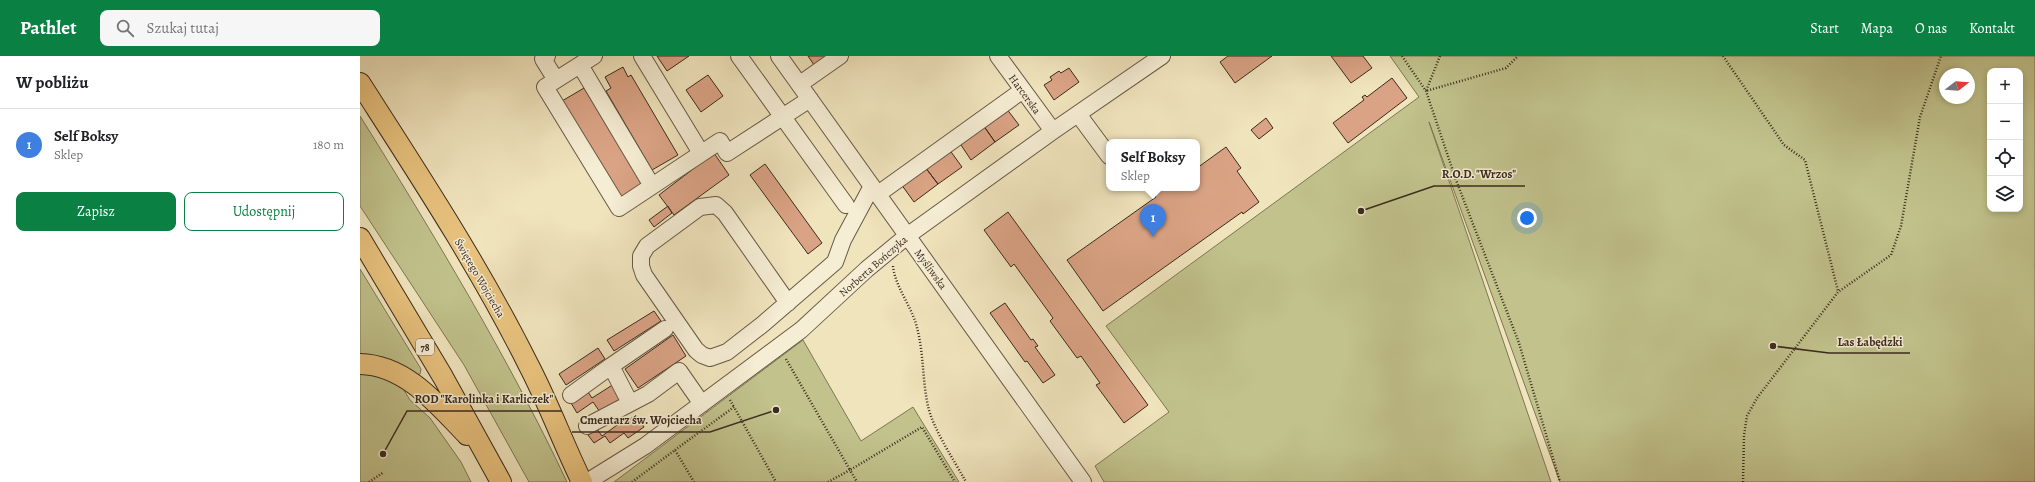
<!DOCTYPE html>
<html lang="pl">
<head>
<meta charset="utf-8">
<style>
	body { margin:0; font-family:Alegreya,serif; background:#f6f6f6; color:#202124 }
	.controls { position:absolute; right:12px; top:12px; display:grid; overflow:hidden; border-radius:8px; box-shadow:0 2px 6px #0003 }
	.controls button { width:36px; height:36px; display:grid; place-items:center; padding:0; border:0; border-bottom:1px solid #e0e0e0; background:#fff; color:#202124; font:20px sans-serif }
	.compass { position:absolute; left:1579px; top:12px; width:36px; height:36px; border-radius:50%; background:#fff; box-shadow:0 2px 6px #0003; rotate:73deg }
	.you { position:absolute; left:1167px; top:162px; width:14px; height:14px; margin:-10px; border:3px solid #fff; border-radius:50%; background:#1a73e8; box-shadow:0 0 0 6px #1a73e833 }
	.badge { display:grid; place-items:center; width:26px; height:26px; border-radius:50%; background:#0b8043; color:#fff; font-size:13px; font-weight:700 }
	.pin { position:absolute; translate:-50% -33px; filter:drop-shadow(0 1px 2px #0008) }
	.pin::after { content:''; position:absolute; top:21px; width:14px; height:12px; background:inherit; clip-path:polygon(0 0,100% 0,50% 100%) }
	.popup { position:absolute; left:746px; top:83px; width:94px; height:52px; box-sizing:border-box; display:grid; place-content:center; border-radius:8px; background:#fff; filter:drop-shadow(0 1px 3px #0005); font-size:13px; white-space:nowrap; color:#757577 }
	.popup b { font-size:15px; color:#202124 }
	.popup::after { content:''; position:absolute; left:50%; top:100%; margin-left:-8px; border:8px solid transparent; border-top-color:#fff }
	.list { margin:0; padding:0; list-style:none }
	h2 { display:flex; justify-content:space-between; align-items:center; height:52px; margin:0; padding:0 16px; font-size:17px }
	h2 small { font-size:13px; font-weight:400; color:#757577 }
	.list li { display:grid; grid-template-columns:26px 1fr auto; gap:12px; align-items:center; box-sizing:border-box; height:72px; padding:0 16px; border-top:1px solid #e0e0e0 }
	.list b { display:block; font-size:15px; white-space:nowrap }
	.list p { margin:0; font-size:13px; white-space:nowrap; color:#757577 }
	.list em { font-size:13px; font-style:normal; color:#757577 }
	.actions { display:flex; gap:8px; padding:12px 16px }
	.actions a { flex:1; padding:9px 0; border:1px solid #0b8043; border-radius:8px; text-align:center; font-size:14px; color:#0b8043 }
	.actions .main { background:#0b8043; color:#fff }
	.icon { flex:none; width:22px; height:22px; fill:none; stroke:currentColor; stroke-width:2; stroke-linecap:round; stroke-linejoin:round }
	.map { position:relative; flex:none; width:1675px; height:426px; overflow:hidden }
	header { display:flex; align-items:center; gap:24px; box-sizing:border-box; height:56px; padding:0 20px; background:#0b8043; color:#fff }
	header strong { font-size:19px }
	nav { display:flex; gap:22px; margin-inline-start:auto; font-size:14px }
	.search { width:280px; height:36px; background:#f6f6f6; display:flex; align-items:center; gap:10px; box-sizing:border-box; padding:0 14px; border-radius:8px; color:#757577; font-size:15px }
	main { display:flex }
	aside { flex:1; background:#fff }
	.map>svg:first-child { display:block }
	.green { fill:#c1c28c; stroke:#7e7654; fill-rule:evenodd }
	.building { fill:#daa385; stroke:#3b2b1d }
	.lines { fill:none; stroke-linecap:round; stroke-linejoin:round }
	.minor-casing { stroke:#685945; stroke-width:18 }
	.major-casing { stroke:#3b2b1d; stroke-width:22 }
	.path { stroke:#3b2b1d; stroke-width:2.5; stroke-dasharray:1 2; stroke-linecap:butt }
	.minor { stroke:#f5edd4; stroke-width:16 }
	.major { stroke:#e8c27e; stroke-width:20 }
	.labels { text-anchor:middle; stroke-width:3; stroke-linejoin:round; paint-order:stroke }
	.shield { fill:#f5edd4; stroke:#736554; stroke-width:1 }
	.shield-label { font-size:10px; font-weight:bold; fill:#3b2b1d }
	.street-label { font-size:11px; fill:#3b2b1d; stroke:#f5edd4 }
	.leader { fill:none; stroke:#3b2b1d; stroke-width:1.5 }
	.callout-dot { fill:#3b2b1d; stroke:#f5edd4; stroke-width:1.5 }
	.callout-label { font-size:12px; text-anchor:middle; font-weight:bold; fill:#3b2b1d; stroke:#f5edd4; stroke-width:3; stroke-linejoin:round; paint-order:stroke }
</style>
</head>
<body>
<header>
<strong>Pathlet</strong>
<div class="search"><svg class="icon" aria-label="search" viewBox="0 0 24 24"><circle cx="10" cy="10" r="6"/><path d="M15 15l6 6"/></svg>Szukaj tutaj</div>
<nav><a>Start</a><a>Mapa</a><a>O nas</a><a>Kontakt</a></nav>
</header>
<main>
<aside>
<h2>W pobliżu<small></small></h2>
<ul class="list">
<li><span class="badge" style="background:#3f7fe0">1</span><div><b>Self Boksy</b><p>Sklep</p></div><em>180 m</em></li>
</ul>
<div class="actions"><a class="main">Zapisz</a><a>Udostępnij</a></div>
</aside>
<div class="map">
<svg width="1675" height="426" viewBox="0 0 1675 426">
	<rect width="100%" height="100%" fill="#f0e4bd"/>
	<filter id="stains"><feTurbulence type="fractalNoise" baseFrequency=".005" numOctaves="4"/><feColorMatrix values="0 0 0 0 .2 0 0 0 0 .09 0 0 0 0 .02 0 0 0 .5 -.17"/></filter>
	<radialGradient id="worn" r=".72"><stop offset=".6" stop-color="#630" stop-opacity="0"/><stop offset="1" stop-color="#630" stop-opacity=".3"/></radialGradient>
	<path class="green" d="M1030,0H1675V426H1200L1069,66L1191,426H744L735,410L809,356L746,270L1059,41ZM1630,15H1660V153H1630ZM1585,18H1609V42H1585Z
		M0,60C73,177 148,301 207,426H169L104,309L0,150Z
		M0,213L61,313L60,318L57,319L0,301Z
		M443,284L501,385L553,351L599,426H254Z
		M0,308L42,331L50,344L70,362L101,406L111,426H0Z"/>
	<path class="building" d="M297,0H329L307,15Z
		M448,0H473L456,12Z
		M868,0H912L875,27L860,6Z
		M971,0H1003L1012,12L991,27Z
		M263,11L268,21L271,19L318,99L292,114L246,35L251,32L245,21Z
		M709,12L719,26L694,44L684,29L692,24L690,21L699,15L701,17Z
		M348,19L363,40L341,56L326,34Z
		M1032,22L1047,42L988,87L973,67L1004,44L1002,41L1005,39L1007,41Z
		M224,32L283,129L261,142L202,45Z
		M646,52L659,69L635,86L623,69Z
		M906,62L913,72L899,83L891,74Z
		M623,69L635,86L611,104L599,86Z
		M866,91L881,112L877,115L899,146L883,158L882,156L743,255L707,204L796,141L792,136L789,137L785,132H837V112Z
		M589,93L602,111L578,128L565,111Z
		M354,97L369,119L314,159L299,139Z
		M405,108L462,187L448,198L390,119Z
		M565,111L578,128L554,146L541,128Z
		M308,150L312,157L294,171L289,164Z
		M648,156L788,349L764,367L736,329L740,327L721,300L717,302L690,265L693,262L654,208L651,211L624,174Z
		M645,247L671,284L673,283L678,290L675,291L695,319L683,327L667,305L665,306L630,257Z
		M294,255L301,265L254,295L247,284Z
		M313,279L326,300L278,332L265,313Z
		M238,292L245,303L206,329L199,318Z
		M254,328L263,341L240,356L233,346L217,357L211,347L228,336L232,342Z
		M276,359L284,371L268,382L264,377L250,387L245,380L234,387L228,379L237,373L242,380L264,364L266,366Z"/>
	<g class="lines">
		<defs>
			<path id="minor" d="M187,0L183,3L196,24
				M234,0L185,31L259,152L360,85L367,97L450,43
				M282,0L341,97
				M379,0L486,149
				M419,0L723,426
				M638,0L693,75
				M220,9L292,130
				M440,28L480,0
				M718,58L749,100
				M518,138L663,34
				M428,247L365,157L356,149L340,151L287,190L281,200V210L284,219L336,294L342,299L350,302L367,296L403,268L475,206L483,184L512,130
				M211,339L251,310
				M270,347L251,310L305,273
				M227,370L288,338L319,315L342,348
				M227,426L285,390L441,274L507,213L547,180L693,75L802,0"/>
			<path id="major" d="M0,27C59,119 119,210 168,308C188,346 203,387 222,426
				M0,182L83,321L141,426
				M0,308C46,309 78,349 107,379"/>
		</defs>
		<use href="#minor" class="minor-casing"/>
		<use href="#major" class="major-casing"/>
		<path class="path" d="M1042,0L1066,35L1096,124L1159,287L1200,426
			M1080,0L1066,35L1146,12L1158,0
			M1363,0L1424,89L1445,104L1478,235
			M533,210C535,230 550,248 556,268C564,295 562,323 568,350C573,373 594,404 606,426
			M426,303L490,414L562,371L595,426
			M370,344L374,351
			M315,394L374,351L416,426
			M9,426L24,416
			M272,426L315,394L334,426
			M468,426L490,414L497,426
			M1383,426L1384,379L1387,360L1397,342L1478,236L1531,199L1541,170L1560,61L1581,0"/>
		<use href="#minor" class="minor"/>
		<use href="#major" class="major"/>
	</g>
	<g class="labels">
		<rect class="shield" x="56" y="283" width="18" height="16" rx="3"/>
		<g class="shield-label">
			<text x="65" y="295">78</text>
		</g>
		<g class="street-label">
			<text transform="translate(665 38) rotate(54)" y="4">Harcerska</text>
			<text transform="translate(513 210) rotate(-41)" y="4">Norberta Bończyka</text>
			<text transform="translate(571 213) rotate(54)" y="4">Myśliwska</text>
			<text transform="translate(120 222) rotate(60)" y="4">Świętego Wojciecha</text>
		</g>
	</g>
	<path class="leader" d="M1001 155L1074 130H1165M1413 290L1469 297H1550M23 398L47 355H202M416 354L350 376H212"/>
	<g class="callout-dot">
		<circle cx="1001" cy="155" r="4"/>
		<circle cx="1413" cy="290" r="4"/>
		<circle cx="23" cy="398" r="4"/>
		<circle cx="416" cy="354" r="4"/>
	</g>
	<g class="callout-label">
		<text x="1119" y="122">R.O.D. "Wrzos"</text>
		<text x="1510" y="290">Las Łabędzki</text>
		<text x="124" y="347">ROD "Karolinka i Karliczek"</text>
		<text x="281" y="368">Cmentarz św. Wojciecha</text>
	</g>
	<rect width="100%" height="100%" filter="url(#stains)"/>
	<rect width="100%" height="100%" fill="url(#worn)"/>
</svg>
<div class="controls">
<button>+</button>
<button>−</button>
<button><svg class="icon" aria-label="locate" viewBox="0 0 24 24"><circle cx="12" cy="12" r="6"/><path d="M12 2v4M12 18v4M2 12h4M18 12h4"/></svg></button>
<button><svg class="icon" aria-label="layers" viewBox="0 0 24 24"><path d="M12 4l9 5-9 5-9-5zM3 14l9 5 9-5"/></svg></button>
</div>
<svg class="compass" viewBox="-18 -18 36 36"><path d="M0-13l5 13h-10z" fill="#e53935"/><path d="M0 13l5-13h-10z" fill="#757577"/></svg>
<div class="you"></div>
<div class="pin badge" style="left:793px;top:181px;background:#3f7fe0">1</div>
<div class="popup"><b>Self Boksy</b>Sklep</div>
</div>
</main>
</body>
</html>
